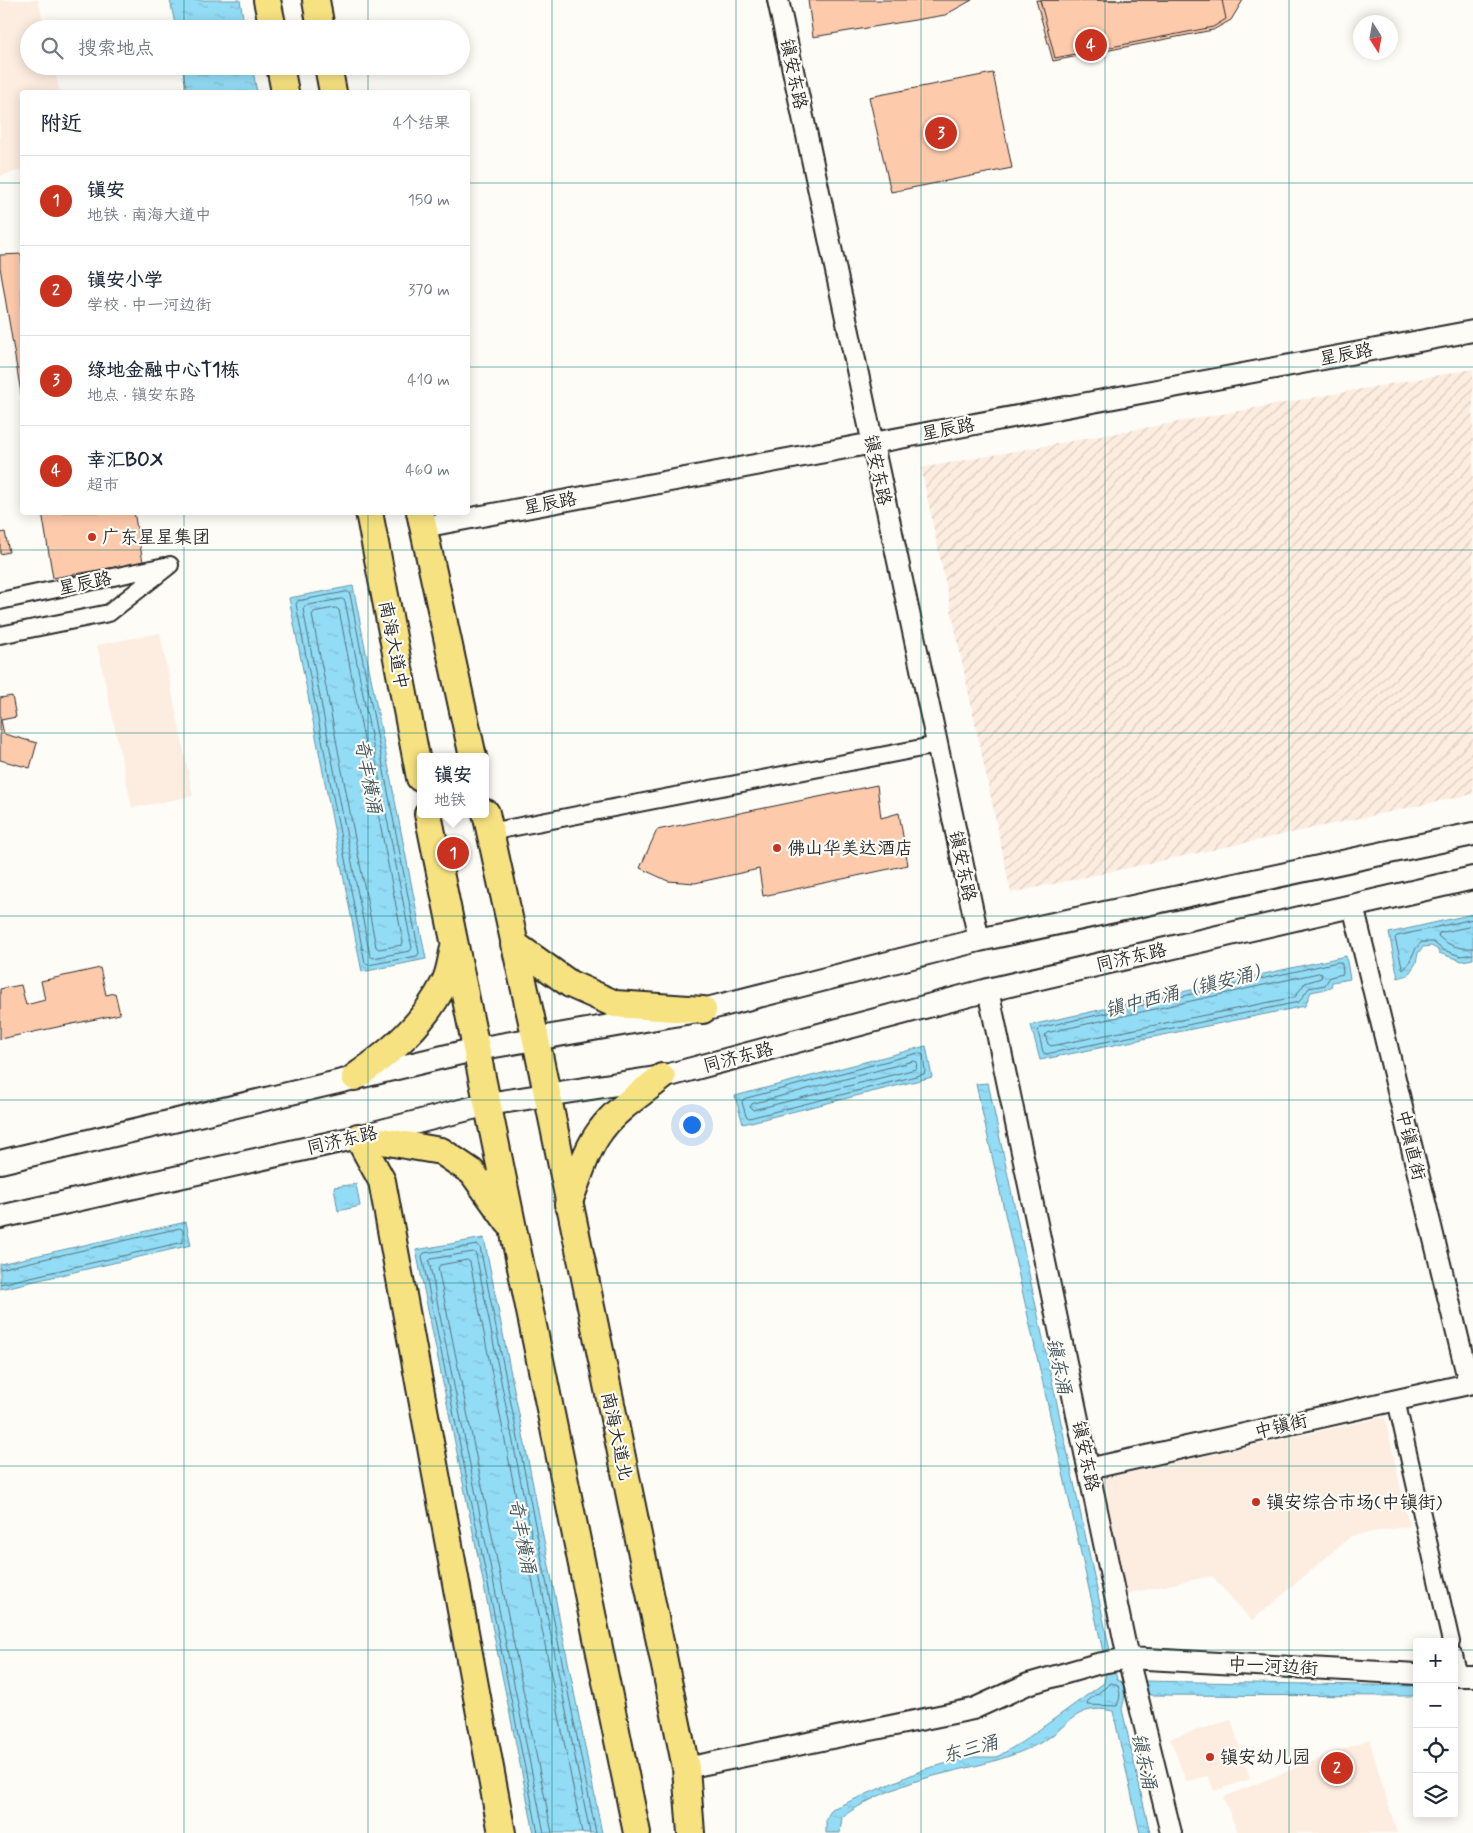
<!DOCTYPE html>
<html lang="zh">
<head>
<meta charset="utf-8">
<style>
	body { margin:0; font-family:Mynerve,"LXGW WenKai TC",sans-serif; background:#f2f2f3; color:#1f2937 }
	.controls { position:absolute; right:15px; bottom:15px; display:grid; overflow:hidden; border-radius:5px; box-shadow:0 2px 12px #0003 }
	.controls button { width:45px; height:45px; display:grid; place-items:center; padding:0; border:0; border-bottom:1px solid #e0e1e3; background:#fff; color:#1f2937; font:25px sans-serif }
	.compass { position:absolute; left:1353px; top:15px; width:45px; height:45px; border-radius:50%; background:#fff; box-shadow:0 2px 12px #0003; rotate:169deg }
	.you { position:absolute; left:691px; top:1124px; width:18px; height:18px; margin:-12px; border:4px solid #fff; border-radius:50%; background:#1a73e8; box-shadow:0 0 0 8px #1a73e833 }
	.badge { display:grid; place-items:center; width:32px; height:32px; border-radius:50%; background:#c8321e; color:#fff; font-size:16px; font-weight:700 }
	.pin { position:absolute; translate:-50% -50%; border:2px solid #fff; box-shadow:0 1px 5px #0006 }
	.popup { position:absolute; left:417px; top:753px; width:72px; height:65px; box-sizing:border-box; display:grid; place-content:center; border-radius:5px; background:#fff; filter:drop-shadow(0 1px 4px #0005); font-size:16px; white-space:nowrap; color:#747a83 }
	.popup b { font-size:19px; color:#1f2937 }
	.popup::after { content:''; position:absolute; left:50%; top:100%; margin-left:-10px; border:10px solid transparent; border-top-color:#fff }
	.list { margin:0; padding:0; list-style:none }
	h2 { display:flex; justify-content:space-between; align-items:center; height:65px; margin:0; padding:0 20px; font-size:21px }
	h2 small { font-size:16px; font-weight:400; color:#747a83 }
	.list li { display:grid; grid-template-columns:32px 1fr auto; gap:15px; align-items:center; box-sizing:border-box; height:90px; padding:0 20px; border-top:1px solid #e0e1e3 }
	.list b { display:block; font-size:19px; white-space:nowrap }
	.list p { margin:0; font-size:16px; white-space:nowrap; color:#747a83 }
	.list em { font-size:16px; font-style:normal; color:#747a83 }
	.icon { flex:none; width:28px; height:28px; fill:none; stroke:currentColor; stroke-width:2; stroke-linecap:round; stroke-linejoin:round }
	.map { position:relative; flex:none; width:1473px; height:1833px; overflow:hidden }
	.search { position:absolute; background:#fff; box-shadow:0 2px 12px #0003; left:20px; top:20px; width:450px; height:55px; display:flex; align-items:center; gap:12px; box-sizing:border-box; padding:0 18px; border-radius:28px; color:#747a83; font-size:19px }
	.panel { position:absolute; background:#fff; box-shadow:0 2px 12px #0003; left:20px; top:90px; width:450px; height:425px; border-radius:5px }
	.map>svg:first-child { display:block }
	.built { fill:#fdede0 }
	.industrial { fill:url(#industrial-furrows) }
	.water { fill:url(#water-ripples); stroke:#6995a4 }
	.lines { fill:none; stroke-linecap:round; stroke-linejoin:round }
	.shore { stroke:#55727c; stroke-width:1 }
	.building { fill:#fdcaac; stroke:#2b2b2b }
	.minor-casing { stroke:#2b2b2b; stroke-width:20 }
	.tertiary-casing { stroke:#2b2b2b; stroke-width:24 }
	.secondary-casing { stroke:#2b2b2b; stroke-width:26 }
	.trunk-casing { stroke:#2b2b2b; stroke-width:30 }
	.minor { stroke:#fdfcf7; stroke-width:16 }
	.tertiary { stroke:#fdfcf7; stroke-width:20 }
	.secondary { stroke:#fdfcf7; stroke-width:22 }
	.trunk { stroke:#f7e281; stroke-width:26 }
	.grid { fill:none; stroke:#0f766e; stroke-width:1; stroke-opacity:0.55 }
	.poi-dot { fill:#c8321e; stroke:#fdfcf7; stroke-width:2 }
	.labels { text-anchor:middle; stroke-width:4.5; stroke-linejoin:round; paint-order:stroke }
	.street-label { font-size:18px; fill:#2b2b2b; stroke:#fdfcf7 }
	.poi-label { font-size:18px; fill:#2b2b2b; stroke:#fdfcf7; text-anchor:start }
	.water-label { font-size:19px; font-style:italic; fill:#45575e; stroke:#fdfcf7 }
</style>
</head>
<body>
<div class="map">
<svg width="1473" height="1833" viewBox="0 0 1473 1833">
	<defs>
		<pattern id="industrial-furrows" width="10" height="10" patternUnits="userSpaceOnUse" patternTransform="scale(1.25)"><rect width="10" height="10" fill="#fdede0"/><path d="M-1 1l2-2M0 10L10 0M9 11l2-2" fill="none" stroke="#d9cbc0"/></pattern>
		<pattern id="water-ripples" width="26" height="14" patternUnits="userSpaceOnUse" patternTransform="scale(1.25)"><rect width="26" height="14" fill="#93dcf5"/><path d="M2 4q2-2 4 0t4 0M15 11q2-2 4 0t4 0" fill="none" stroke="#7fbdd2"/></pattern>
	</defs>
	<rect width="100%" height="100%" fill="#fdfcf7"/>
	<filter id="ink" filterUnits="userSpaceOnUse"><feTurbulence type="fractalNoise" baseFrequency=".02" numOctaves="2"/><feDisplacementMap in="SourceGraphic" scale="10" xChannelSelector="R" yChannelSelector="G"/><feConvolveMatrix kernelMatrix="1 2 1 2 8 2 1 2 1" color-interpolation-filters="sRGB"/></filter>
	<g filter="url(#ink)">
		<path class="built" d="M0,0H38L45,29H29V66H54L60,92H22V170L0,176Z
			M160,633L193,796L132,808L97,645Z
			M1385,1417L1409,1526L1351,1536L1252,1621L1212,1576L1125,1594L1104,1478Z
			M1231,1720L1250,1779L1214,1791L1208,1776L1186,1781L1170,1738Z
			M1369,1739L1397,1833H1238L1223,1797Z"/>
		<path class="industrial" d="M1473,369V794L1011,893L921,468Z"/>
		<path class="water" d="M170,0H240L245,29H176Z
			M182,66H252L257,92H187Z
			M353,586L426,959L362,972L289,598Z
			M1473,914V959L1462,961L1439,953L1437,949L1431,946L1423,947L1418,953L1416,963L1408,975L1398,978L1389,933Z
			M1346,956L1350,979L1332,982L1331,988L1311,992L1305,1006L1040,1060L1031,1025Z
			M926,1046L932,1077L743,1124L735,1096Z
			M988,1083L1111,1655L1104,1656L976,1084Z
			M356,1184L360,1206L338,1211L334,1187Z
			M186,1222L191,1245L0,1289V1264Z
			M484,1238L602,1833H534L416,1250Z
			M1114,1665L1117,1680L1122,1682C1126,1695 1125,1696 1122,1709L1150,1833H1140L1113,1711C1074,1702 1068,1729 1040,1743C997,1765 957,1768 913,1782C888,1791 863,1802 842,1817L840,1833H826V1819L832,1809L925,1769L971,1757H997L1022,1742L1104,1683L1107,1666Z
			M1141,1681L1417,1686V1696L1145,1695Z"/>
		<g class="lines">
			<path class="shore" d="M347,592L350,594L419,953L417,956L368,965L365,963L296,604L298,601Z
				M342,599L345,601L412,948L410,951L373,958L370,956L303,609L305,606Z
				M336,608L339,610L403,942L402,945L379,949L376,947L312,615L314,612Z
				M1473,919L1397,936L1395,938L1403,970C1412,963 1412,949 1422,942H1433L1443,950L1461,956L1473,954
				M1473,926L1439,933L1438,936C1449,946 1458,949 1473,948
				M1339,962L1342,964L1343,974L1330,977L1325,985L1309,988L1299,1002L1046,1054L1043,1052L1038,1031L1040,1028Z
				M1319,973L1322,974L1321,978L1305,983L1295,997L1051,1046L1048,1044L1045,1035L1047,1033Z
				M919,1053L923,1055L925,1071L924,1074L749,1118L746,1116L742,1102L744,1099Z
				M914,1061L917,1062L916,1069L753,1110L750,1107L752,1104Z
				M0,1269L180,1228L183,1230V1242L0,1284
				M1112,1683L1118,1686C1121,1694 1120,1698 1117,1706L1087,1705L1088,1701Z
				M538,1833L422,1256L424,1253L478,1245L480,1247L596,1833
				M544,1833L429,1261L431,1259L473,1252L476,1254L590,1833
				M552,1833L438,1268L440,1265L467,1260L470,1262L582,1833"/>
		</g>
		<path class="building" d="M808,0H972L945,15L813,37Z
			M1036,0H1243L1231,20L1213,30L1053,61Z
			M1040,0H1222L1226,19L1213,27L1055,58Z
			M993,73L1012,168L891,192L869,97Z
			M22,254V399L0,267V255Z
			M42,512H134L143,562L53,578Z
			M5,532L9,552L0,554V533Z
			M12,696L16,717L1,720L4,734L37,743L30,768L0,760V698Z
			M877,785L881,818L899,813L908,865L763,896L759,869L695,883L668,881L640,868L657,830Z
			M100,968L106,995L115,993L120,1014L0,1039V989L21,985L26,1005L45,1000L41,981Z"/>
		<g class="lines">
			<defs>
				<path id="minor" d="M0,601L165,566
					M0,635L109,613L170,565
					M490,832L937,745
					M1396,1400L1451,1642
					M1454,1655L1459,1676"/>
				<path id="tertiary" d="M778,0L979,940
					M423,527L1473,331
					M1353,906L1469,1383
					M988,990L1128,1658L1171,1833
					M1088,1469L1473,1383
					M1454,1676H1473
					M686,1768L973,1709L1028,1684L1097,1664L1128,1658L1417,1674"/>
				<path id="secondary" d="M0,1162L477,1049L703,1010L979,940L1473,834
					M0,1217L358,1137L488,1104L662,1077L988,990L1473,878"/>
				<path id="trunk" d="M267,0L273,29
					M316,0L321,29
					M280,66L285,92
					M328,66L333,92
					M369,512L420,778
					M420,512L473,757
					M486,813L536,1040L686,1768L691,1833
					M428,814L637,1833
					M514,944L570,984L615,1004L703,1010
					M355,1077C393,1050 423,1025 445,982C450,972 451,959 454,948
					M358,1137L382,1181L502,1833
					M358,1137L441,1151L472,1172L508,1222
					M568,1204C578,1180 585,1151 601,1130C616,1109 642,1093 662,1077"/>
			</defs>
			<use href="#minor" class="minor-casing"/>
			<use href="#tertiary" class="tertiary-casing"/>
			<use href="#secondary" class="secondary-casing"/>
			<use href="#trunk" class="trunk-casing"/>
			<use href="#minor" class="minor"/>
			<use href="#tertiary" class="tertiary"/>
			<use href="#secondary" class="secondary"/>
			<use href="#trunk" class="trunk"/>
		</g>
	</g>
	<path class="grid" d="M184,0V29M368,0V29M552,0V1833M736,0V1833M921,0V1833M1105,0V1833M1289,0V1833M184,66V92M368,66V92M0,183H22M468,183H1473M0,367H22M468,367H1473M184,512V1833M368,512V1833M0,550H1473M0,733H1473M0,916H1473M0,1100H1473M0,1283H1473M0,1466H1473M0,1650H1417M1454,1650H1473"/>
	<g class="poi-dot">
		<circle cx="92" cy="537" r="5"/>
		<circle cx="777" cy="848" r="5"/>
		<circle cx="1256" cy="1502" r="5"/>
		<circle cx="1210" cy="1757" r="5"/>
	</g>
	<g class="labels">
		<g class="street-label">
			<text transform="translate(794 74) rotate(78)" y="6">镇安东路</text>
			<text transform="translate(1346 354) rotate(-11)" y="6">星辰路</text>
			<text transform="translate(948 429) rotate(-11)" y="6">星辰路</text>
			<text transform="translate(878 470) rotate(78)" y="6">镇安东路</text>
			<text transform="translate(550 503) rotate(-11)" y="6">星辰路</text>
			<text transform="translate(85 583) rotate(-12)" y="6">星辰路</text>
			<text transform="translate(394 645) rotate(79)" y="6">南海大道中</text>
			<text transform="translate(963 866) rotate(78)" y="6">镇安东路</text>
			<text transform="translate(1131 957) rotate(-13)" y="6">同济东路</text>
			<text transform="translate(738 1057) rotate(-15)" y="6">同济东路</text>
			<text transform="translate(342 1140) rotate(-13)" y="6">同济东路</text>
			<text transform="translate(1411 1145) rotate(76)" y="6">中镇直街</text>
			<text transform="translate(1281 1426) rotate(-13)" y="6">中镇街</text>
			<text transform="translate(617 1436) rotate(78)" y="6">南海大道北</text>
			<text transform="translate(1086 1456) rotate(78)" y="6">镇安东路</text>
			<text transform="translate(1273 1666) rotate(3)" y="6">中一河边街</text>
		</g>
		<g class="poi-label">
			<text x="102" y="543">广东星星集团</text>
			<text x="787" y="854">佛山华美达酒店</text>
			<text x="1266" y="1508">镇安综合市场(中镇街)</text>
			<text x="1220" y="1763">镇安幼儿园</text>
		</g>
		<g class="water-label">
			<text transform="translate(369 776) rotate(79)" y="7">奇丰横涌</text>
			<text transform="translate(1188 989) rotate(-14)" y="7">镇中西涌（镇安涌）</text>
			<text transform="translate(1060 1366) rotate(78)" y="7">镇东涌</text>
			<text transform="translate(523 1536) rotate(79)" y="7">奇丰横涌</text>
			<text transform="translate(970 1748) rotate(-15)" y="7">东三涌</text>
			<text transform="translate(1145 1761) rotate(78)" y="7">镇东涌</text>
		</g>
	</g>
</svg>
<div class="controls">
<button>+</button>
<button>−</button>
<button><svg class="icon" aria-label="locate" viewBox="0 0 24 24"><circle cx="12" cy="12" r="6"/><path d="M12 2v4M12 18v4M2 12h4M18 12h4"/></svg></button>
<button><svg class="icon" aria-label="layers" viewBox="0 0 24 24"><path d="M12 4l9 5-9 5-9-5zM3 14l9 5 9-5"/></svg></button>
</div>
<svg class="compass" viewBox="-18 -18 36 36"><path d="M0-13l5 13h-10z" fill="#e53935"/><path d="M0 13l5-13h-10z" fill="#747a83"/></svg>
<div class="you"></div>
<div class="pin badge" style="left:453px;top:853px">1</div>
<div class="popup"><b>镇安</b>地铁</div>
<div class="pin badge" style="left:1337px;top:1768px">2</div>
<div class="pin badge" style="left:941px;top:133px">3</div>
<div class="pin badge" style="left:1091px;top:45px">4</div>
<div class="search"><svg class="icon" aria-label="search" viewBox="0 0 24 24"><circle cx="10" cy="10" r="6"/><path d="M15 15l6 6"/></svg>搜索地点</div>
<section class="panel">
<h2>附近<small>4个结果</small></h2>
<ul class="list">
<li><span class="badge">1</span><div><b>镇安</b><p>地铁 · 南海大道中</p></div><em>150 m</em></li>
<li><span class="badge">2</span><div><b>镇安小学</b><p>学校 · 中一河边街</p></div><em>370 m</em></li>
<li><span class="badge">3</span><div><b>绿地金融中心T1栋</b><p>地点 · 镇安东路</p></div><em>410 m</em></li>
<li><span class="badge">4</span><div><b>幸汇BOX</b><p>超市</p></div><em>460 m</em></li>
</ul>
</section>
</div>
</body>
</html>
